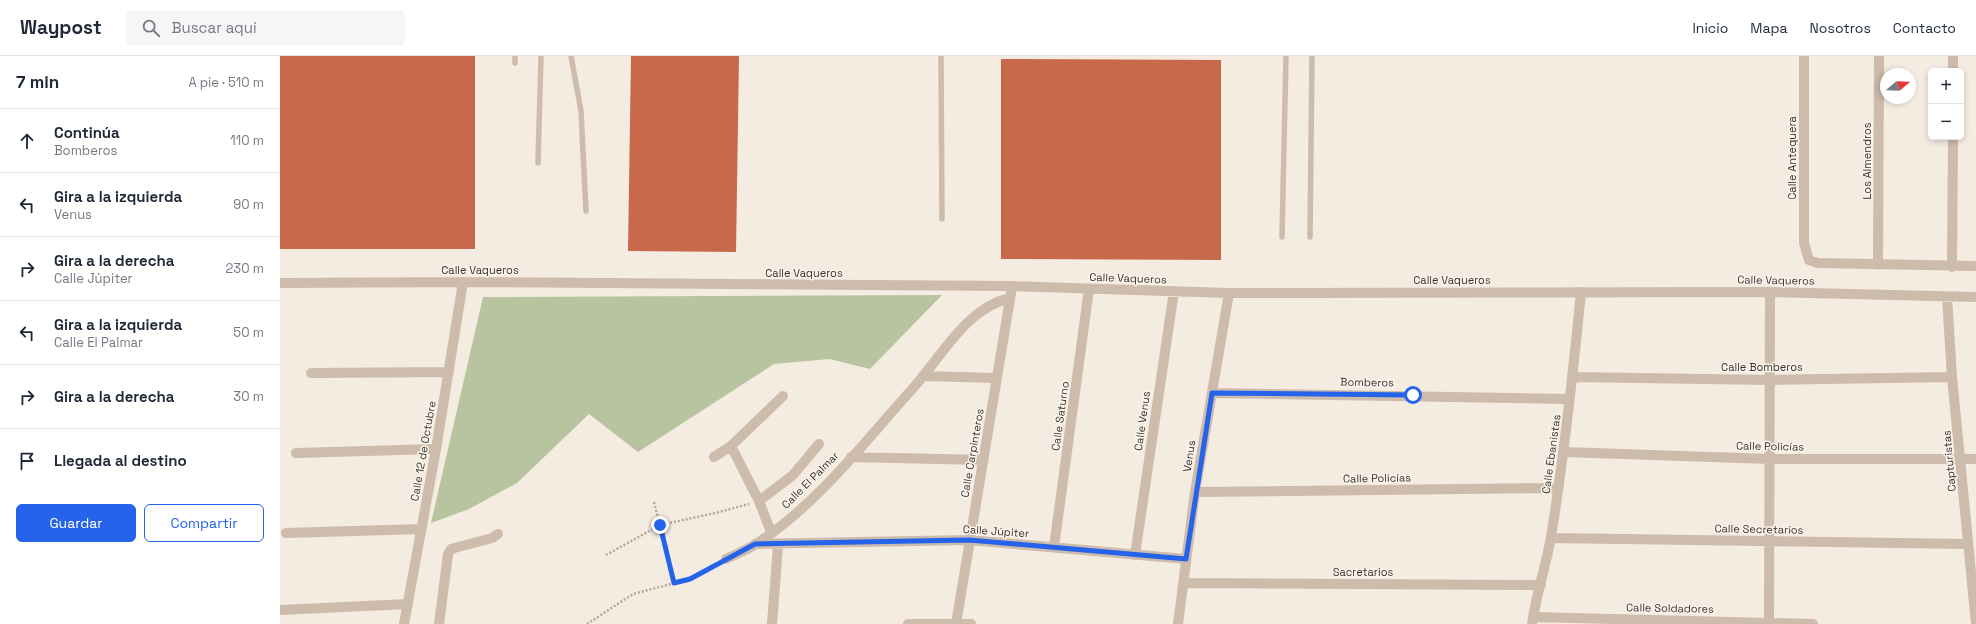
<!DOCTYPE html>
<html lang="es">
<head>
<meta charset="utf-8">
<style>
	body { margin:0; font-family:"Space Grotesk",sans-serif; background:#f6f6f7; color:#1f2937 }
	.controls { position:absolute; right:12px; top:12px; display:grid; overflow:hidden; border-radius:6px; box-shadow:0 2px 6px #0003 }
	.controls button { width:36px; height:36px; display:grid; place-items:center; padding:0; border:0; border-bottom:1px solid #e0e1e3; background:#fff; color:#1f2937; font:20px sans-serif }
	.compass { position:absolute; left:1600px; top:12px; width:36px; height:36px; border-radius:50%; background:#fff; box-shadow:0 2px 6px #0003; rotate:71deg }
	.stop { position:absolute; width:12px; height:12px; margin:-9px; border:3px solid #2563eb; border-radius:50%; background:#fff }
	.stop.end { background:#2563eb; border-color:#fff; box-shadow:0 1px 4px #0008 }
	.list { margin:0; padding:0; list-style:none }
	h2 { display:flex; justify-content:space-between; align-items:center; height:52px; margin:0; padding:0 16px; font-size:17px }
	h2 small { font-size:13px; font-weight:400; color:#747a83 }
	.list li { display:grid; grid-template-columns:26px 1fr auto; gap:12px; align-items:center; box-sizing:border-box; height:64px; padding:0 16px; border-top:1px solid #e0e1e3 }
	.list b { display:block; font-size:15px; white-space:nowrap }
	.list p { margin:0; font-size:13px; white-space:nowrap; color:#747a83 }
	.list em { font-size:13px; font-style:normal; color:#747a83 }
	.actions { display:flex; gap:8px; padding:12px 16px }
	.actions a { flex:1; padding:9px 0; border:1px solid #2563eb; border-radius:6px; text-align:center; font-size:14px; color:#2563eb }
	.actions .main { background:#2563eb; color:#fff }
	.icon { flex:none; width:22px; height:22px; fill:none; stroke:currentColor; stroke-width:2; stroke-linecap:round; stroke-linejoin:round }
	.map { position:relative; flex:none; width:1696px; height:568px; overflow:hidden }
	header { display:flex; align-items:center; gap:24px; box-sizing:border-box; height:56px; padding:0 20px; background:#fff; border-bottom:1px solid #e0e1e3 }
	header strong { font-size:19px }
	nav { display:flex; gap:22px; margin-inline-start:auto; font-size:14px }
	.search { width:280px; height:36px; background:#f6f6f7; display:flex; align-items:center; gap:10px; box-sizing:border-box; padding:0 14px; border-radius:6px; color:#747a83; font-size:15px }
	main { display:flex }
	aside { flex:1; background:#fff }
	.map>svg:first-child { display:block }
	.green { fill:#b8c4a0 }
	.building { fill:#c8694b }
	.lines { fill:none; stroke-linecap:round; stroke-linejoin:round }
	.path { stroke:#b9a596; stroke-width:2.5; stroke-dasharray:2 2; stroke-linecap:butt }
	.lane { stroke:#cdbbac; stroke-width:5.5 }
	.street { stroke:#cdbbac; stroke-width:10 }
	.route { stroke:#2563eb; stroke-width:5 }
	.labels { text-anchor:middle; stroke-width:3; stroke-linejoin:round; paint-order:stroke }
	.street-label { font-size:11px; fill:#3b302b; stroke:#fbf5ee }
</style>
</head>
<body>
<header>
<strong>Waypost</strong>
<div class="search"><svg class="icon" aria-label="search" viewBox="0 0 24 24"><circle cx="10" cy="10" r="6"/><path d="M15 15l6 6"/></svg>Buscar aquí</div>
<nav><a>Inicio</a><a>Mapa</a><a>Nosotros</a><a>Contacto</a></nav>
</header>
<main>
<aside>
<h2>7 min<small>A pie · 510 m</small></h2>
<ul class="list">
<li><svg class="icon" aria-label="ahead" viewBox="0 0 24 24"><path d="M12 20V5M6 11l6-6 6 6"/></svg><div><b>Continúa</b><p>Bomberos</p></div><em>110 m</em></li>
<li><svg class="icon" aria-label="left" viewBox="0 0 24 24"><path d="M17 20v-9H6M10 6l-5 5 5 5"/></svg><div><b>Gira a la izquierda</b><p>Venus</p></div><em>90 m</em></li>
<li><svg class="icon" aria-label="right" viewBox="0 0 24 24"><path d="M7 20v-9h11M14 6l5 5-5 5"/></svg><div><b>Gira a la derecha</b><p>Calle Júpiter</p></div><em>230 m</em></li>
<li><svg class="icon" aria-label="left" viewBox="0 0 24 24"><path d="M17 20v-9H6M10 6l-5 5 5 5"/></svg><div><b>Gira a la izquierda</b><p>Calle El Palmar</p></div><em>50 m</em></li>
<li><svg class="icon" aria-label="right" viewBox="0 0 24 24"><path d="M7 20v-9h11M14 6l5 5-5 5"/></svg><div><b>Gira a la derecha</b></div><em>30 m</em></li>
<li><svg class="icon" aria-label="arrive" viewBox="0 0 24 24"><path d="M6 21V4h12l-3 4 3 4H6"/></svg><div><b>Llegada al destino</b></div></li>
</ul>
<div class="actions"><a class="main">Guardar</a><a>Compartir</a></div>
</aside>
<div class="map">
<svg width="1696" height="568" viewBox="0 0 1696 568">
	<rect width="100%" height="100%" fill="#f4ebe1"/>
	<path class="green" d="M662,239L590,313L550,303L494,308L358,396L309,358L237,427L189,453L151,467L203,241Z"/>
	<path class="building" d="M0,0H195V193H0Z
		M351,0H459L456,196L348,195Z
		M721,3L941,4V204L721,203Z"/>
	<g class="lines">
		<path class="path" d="M374,446L394,527
			M326,499L380,469L435,457L469,448
			M307,568L353,538L410,523L437,508"/>
		<path class="lane" d="M235,0V7
			M291,0L301,55L306,155
			M661,0L662,163
			M258,107L261,0
			M1002,181L1006,0
			M1030,181L1032,0"/>
		<path class="street" d="M1524,0V187L1529,204L1538,207L1696,210
			M1673,15V0
			M1598,209L1599,0
			M1672,211L1673,81
			M0,227L183,226L732,230L949,237L1490,236L1696,241
			M1667,241L1672,321L1696,568
			M31,317L169,316
			M643,320L717,322
			M1293,321L1490,324L1672,321
			M932,337L1290,343
			M451,390L479,445L491,476
			M1283,396L1490,403H1696
			M16,397L156,393
			M434,401L451,390L503,340
			M571,401L703,404
			M915,436L1278,432
			M479,445L513,419L539,388
			M6,477L141,473
			M1271,482L1687,488
			M475,488L689,484L906,503
			M774,491L809,233
			M855,499L894,235
			M446,503C456,498 467,494 476,488C538,448 585,385 634,331C662,300 686,252 730,242
			M904,527L1261,529
			M0,554L128,548
			M1253,561L1533,568
			M1489,566L1490,236
			M124,568L156,393L183,226
			M159,568L168,498L171,493L212,482L218,478
			M492,568L498,489
			M628,568H691
			M676,568L731,237
			M898,568L915,436L949,237
			M1252,568C1256,539 1266,510 1271,481C1284,400 1293,318 1301,236"/>
	</g>
	<g class="lines">
		<path class="route" d="M380,469L394,527L410,523L475,488L689,484L906,503L932,337L1133,339"/>
	</g>
	<g class="labels">
		<g class="street-label">
			<text transform="translate(1512 102) rotate(-90)" y="4">Calle Antequera</text>
			<text transform="translate(1587 105) rotate(-90)" y="4">Los Almendros</text>
			<text x="200" y="218">Calle Vaqueros</text>
			<text x="524" y="221">Calle Vaqueros</text>
			<text transform="translate(848 222) rotate(2)" y="4">Calle Vaqueros</text>
			<text x="1172" y="228">Calle Vaqueros</text>
			<text transform="translate(1496 224) rotate(1)" y="4">Calle Vaqueros</text>
			<text x="1482" y="315">Calle Bomberos</text>
			<text transform="translate(1087 326) rotate(1)" y="4">Bomberos</text>
			<text transform="translate(780 360) rotate(-82)" y="4">Calle Saturno</text>
			<text transform="translate(862 365) rotate(-82)" y="4">Calle Venus</text>
			<text transform="translate(1490 390) rotate(1)" y="4">Calle Policías</text>
			<text transform="translate(143 395) rotate(-80)" y="4">Calle 12 de Octubre</text>
			<text transform="translate(692 397) rotate(-80)" y="4">Calle Carpinteros</text>
			<text transform="translate(1271 398) rotate(-82)" y="4">Calle Ebanistas</text>
			<text transform="translate(909 400) rotate(-81)" y="4">Venus</text>
			<text transform="translate(1669 405) rotate(-95)" y="4">Capturistas</text>
			<text transform="translate(1097 422) rotate(-1)" y="4">Calle Policías</text>
			<text transform="translate(530 424) rotate(-45)" y="4">Calle El Palmar</text>
			<text transform="translate(1479 473) rotate(1)" y="4">Calle Secretarios</text>
			<text transform="translate(716 475) rotate(4)" y="4">Calle Júpiter</text>
			<text x="1083" y="520">Sacretarios</text>
			<text transform="translate(1390 552) rotate(1)" y="4">Calle Soldadores</text>
		</g>
	</g>
</svg>
<div class="controls">
<button>+</button>
<button>−</button>
</div>
<svg class="compass" viewBox="-18 -18 36 36"><path d="M0-13l5 13h-10z" fill="#e53935"/><path d="M0 13l5-13h-10z" fill="#747a83"/></svg>
<div class="stop" style="left:1133px;top:339px"></div>
<div class="stop end" style="left:380px;top:469px"></div>
</div>
</main>
</body>
</html>
